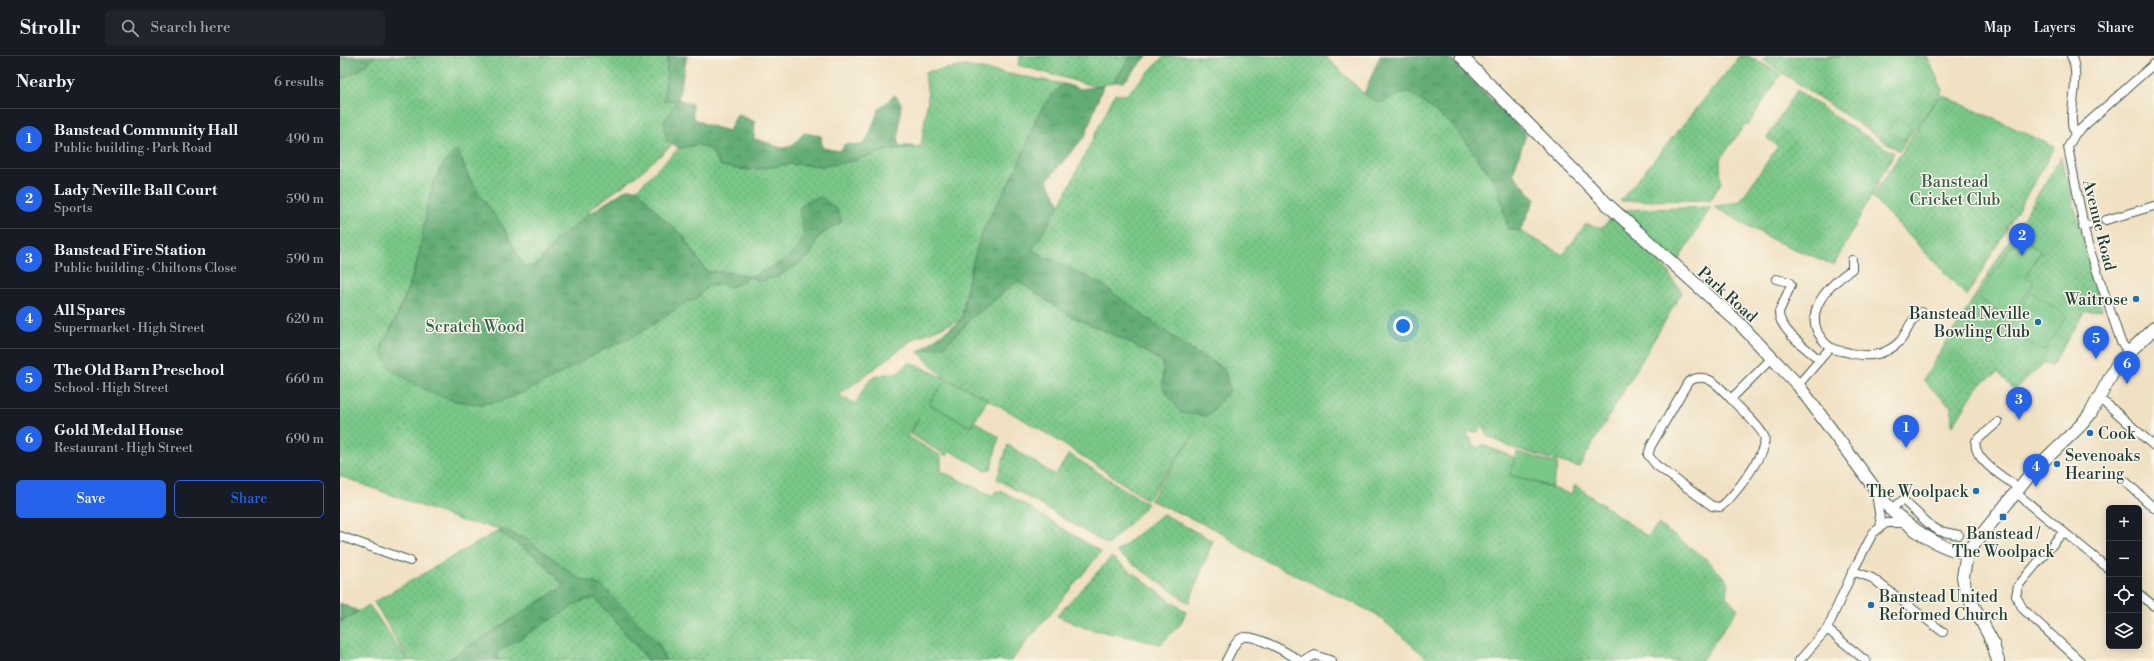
<!DOCTYPE html>
<html lang="en">
<head>
<meta charset="utf-8">
<style>
	body { margin:0; font-family:"Libre Bodoni",serif; background:#20242c; color:#f1f3f6 }
	.controls { position:absolute; right:12px; bottom:12px; display:grid; overflow:hidden; border-radius:6px; box-shadow:0 2px 10px #0003 }
	.controls button { width:36px; height:36px; display:grid; place-items:center; padding:0; border:0; border-bottom:1px solid #363941; background:#171b24; color:#f1f3f6; font:20px sans-serif }
	.you { position:absolute; left:1063px; top:270px; width:14px; height:14px; margin:-10px; border:3px solid #fff; border-radius:50%; background:#1a73e8; box-shadow:0 0 0 6px #1a73e833 }
	.badge { display:grid; place-items:center; width:26px; height:26px; border-radius:50%; background:#2563eb; color:#fff; font-size:13px; font-weight:700 }
	.pin { position:absolute; translate:-50% -33px; filter:drop-shadow(0 1px 2px #0008) }
	.pin::after { content:''; position:absolute; top:21px; width:14px; height:12px; background:inherit; clip-path:polygon(0 0,100% 0,50% 100%) }
	.list { margin:0; padding:0; list-style:none }
	h2 { display:flex; justify-content:space-between; align-items:center; height:52px; margin:0; padding:0 16px; font-size:17px }
	h2 small { font-size:13px; font-weight:400; color:#9ea1a6 }
	.list li { display:grid; grid-template-columns:26px 1fr auto; gap:12px; align-items:center; box-sizing:border-box; height:60px; padding:0 16px; border-top:1px solid #363941 }
	.list b { display:block; font-size:15px; white-space:nowrap }
	.list p { margin:0; font-size:13px; white-space:nowrap; color:#9ea1a6 }
	.list em { font-size:13px; font-style:normal; color:#9ea1a6 }
	.actions { display:flex; gap:8px; padding:12px 16px }
	.actions a { flex:1; padding:9px 0; border:1px solid #2563eb; border-radius:6px; text-align:center; font-size:14px; color:#2563eb }
	.actions .main { background:#2563eb; color:#fff }
	.icon { flex:none; width:22px; height:22px; fill:none; stroke:currentColor; stroke-width:2; stroke-linecap:round; stroke-linejoin:round }
	.map { position:relative; flex:none; width:1814px; height:605px; overflow:hidden }
	header { display:flex; align-items:center; gap:24px; box-sizing:border-box; height:56px; padding:0 20px; background:#171b24; border-bottom:1px solid #363941 }
	header strong { font-size:19px }
	nav { display:flex; gap:22px; margin-inline-start:auto; font-size:14px }
	.search { width:280px; height:36px; background:#20242c; display:flex; align-items:center; gap:10px; box-sizing:border-box; padding:0 14px; border-radius:6px; color:#9ea1a6; font-size:15px }
	main { display:flex }
	aside { flex:1; background:#171b24 }
	.map>svg:first-child { display:block }
	.grass { fill:url(#grass-dots); stroke:#4c825e; fill-rule:evenodd }
	.forest { fill:url(#forest-crowns); stroke:#407454 }
	.garden { fill:#79c787; stroke:#4c825e }
	.lines { fill:none; stroke-linecap:round; stroke-linejoin:round }
	.street-casing { stroke:#3e5649; stroke-width:10 }
	.secondary-casing { stroke:#3e5649; stroke-width:14 }
	.street { stroke:#fff; stroke-width:8 }
	.secondary { stroke:#fff; stroke-width:12 }
	.poi-dot { fill:#1f6fb2; stroke:#fbf7ec; stroke-width:1.5 }
	.labels { text-anchor:middle; stroke-width:3; stroke-linejoin:round; paint-order:stroke }
	.park-label { font-size:16px; fill:#366049; stroke:#fbf7ec }
	.street-label { font-size:16px; fill:#1f3d34; stroke:#fbf7ec }
	.poi-label { font-size:16px; fill:#1f3d34; stroke:#fbf7ec; text-anchor:end }
</style>
</head>
<body>
<header>
<strong>Strollr</strong>
<div class="search"><svg class="icon" aria-label="search" viewBox="0 0 24 24"><circle cx="10" cy="10" r="6"/><path d="M15 15l6 6"/></svg>Search here</div>
<nav><a>Map</a><a>Layers</a><a>Share</a></nav>
</header>
<main>
<aside>
<h2>Nearby<small>6 results</small></h2>
<ul class="list">
<li><span class="badge">1</span><div><b>Banstead Community Hall</b><p>Public building · Park Road</p></div><em>490 m</em></li>
<li><span class="badge">2</span><div><b>Lady Neville Ball Court</b><p>Sports</p></div><em>590 m</em></li>
<li><span class="badge">3</span><div><b>Banstead Fire Station</b><p>Public building · Chiltons Close</p></div><em>590 m</em></li>
<li><span class="badge">4</span><div><b>All Spares</b><p>Supermarket · High Street</p></div><em>620 m</em></li>
<li><span class="badge">5</span><div><b>The Old Barn Preschool</b><p>School · High Street</p></div><em>660 m</em></li>
<li><span class="badge">6</span><div><b>Gold Medal House</b><p>Restaurant · High Street</p></div><em>690 m</em></li>
</ul>
<div class="actions"><a class="main">Save</a><a>Share</a></div>
</aside>
<div class="map">
<svg width="1814" height="605" viewBox="0 0 1814 605">
	<defs>
		<pattern id="grass-dots" width="8" height="8" patternUnits="userSpaceOnUse"><rect width="8" height="8" fill="#79c787"/><path d="M2 2h.1M6 6h.1" fill="none" stroke="#63a36f" stroke-width="1.8" stroke-linecap="round"/></pattern>
		<pattern id="forest-crowns" width="20" height="18" patternUnits="userSpaceOnUse"><rect width="20" height="18" fill="#62ac74"/><path d="M2 6a3 3 0 1 1 6 0M12 15a3 3 0 1 1 6 0" fill="none" stroke="#508d60"/></pattern>
	</defs>
	<rect width="100%" height="100%" fill="#fbf7ec"/>
	<filter id="ink" filterUnits="userSpaceOnUse"><feTurbulence type="fractalNoise" baseFrequency=".025" numOctaves="2"/><feDisplacementMap in="SourceGraphic" scale="8" xChannelSelector="R" yChannelSelector="G"/><feConvolveMatrix kernelMatrix="1 2 1 2 8 2 1 2 1" color-interpolation-filters="sRGB"/></filter>
	<filter id="wash" filterUnits="userSpaceOnUse"><feTurbulence type="fractalNoise" baseFrequency=".012" numOctaves="4" result="noise"/><feDisplacementMap in="SourceGraphic" scale="16" xChannelSelector="R" yChannelSelector="G"/><feGaussianBlur stdDeviation="0.9" result="paint"/><feColorMatrix in="noise" values="0 0 0 0 0 0 0 0 0 0 0 0 0 0 0 0 0 1.4 0 .05"/><feComposite in="paint" operator="in"/></filter>
	<g filter="url(#wash)">
		<rect width="100%" height="100%" fill="#f0e1c3"/>
		<path class="grass" d="M35,0H328L325,46L338,43L326,84L333,88L295,121L249,154V158L216,184L199,207L185,212L163,171L140,140L124,112L123,106L115,95C84,121 88,169 77,204C68,233 57,263 42,289L164,343L194,331L258,296L297,278L348,245L356,243L368,230L382,228L391,231L410,221L392,217L366,215L344,180L325,164L297,133L339,92L358,89L370,93L381,110L409,114L451,108L484,110L513,105L547,94L581,91L588,42L585,16L625,10L724,28C691,56 693,78 676,114C666,134 652,154 643,175C632,204 626,233 622,263L575,282L499,339L515,348C530,323 528,318 559,317L569,306L605,322L578,296L606,289L633,261L678,225L727,258L791,287L823,306V331L884,312L851,294L761,228L691,194L720,149L775,38L786,39L824,0H985L1024,38L1068,35L1113,69L1158,130L1168,173L1180,175L1223,199L1246,168L1262,172L1272,161L1331,218L1330,220L1342,236L1239,411L1172,392L1148,380L1143,370L1138,376H1126L1136,392L1143,389L1175,402L1171,419L1231,438L1235,429L1308,481L1318,468L1366,503L1388,525L1386,540L1398,553L1361,605H1090L1036,558L908,496L877,474L810,444L855,377L807,444C742,399 677,356 606,323L631,371L636,366L659,381L651,413L645,414L610,395L607,400L570,378L579,362L567,380L601,400V415L652,440L656,435L664,436L761,496L671,605H326L318,586L262,530L238,522L188,484L161,473L122,465L0,420V24L19,14ZM481,141L502,165L477,182L470,200L441,219L422,225L411,221C428,211 463,203 464,177C464,169 460,160 459,152L467,145Z
			M680,0H791L774,26L757,31L678,9Z
			M1400,0H1408L1441,18L1408,69L1405,68L1380,104L1381,127L1371,144L1280,145Z
			M1427,0H1586L1603,34L1600,38L1715,91L1627,240L1532,141L1598,41L1559,95L1423,4Z
			M1457,34L1503,66L1554,97L1494,209L1435,185L1374,151L1400,145L1438,90L1427,82Z
			M1721,101L1762,254L1744,256L1711,311L1705,306L1674,334L1658,316L1637,331L1612,371L1611,351L1583,324Z
			M1371,151L1336,208L1280,154Z
			M668,389L715,419L729,398L808,448L768,489L657,423Z
			M823,458L873,485L849,547L776,496Z
			M158,475L197,501L224,530L106,605H69L34,546Z
			M771,501L846,556L840,569L821,588L745,572L717,560Z
			M255,542L309,605H159L155,597L240,545Z
			M29,549L68,605H0V567Z"/>
		<path class="forest" d="M0,0H35L19,14L0,24Z
			M328,0H347L338,43L352,48L353,62L367,69L389,75L397,58L415,66L414,83C441,88 442,103 464,77L481,80L482,92L500,95L505,88L521,89L527,84L539,53L555,39L561,47L558,89L581,91L547,94L513,105L484,110L451,108L409,114L381,110L370,93L358,89L339,92L326,84L324,65L338,43L324,46Z
			M791,0H807L784,26H774Z
			M1040,0H1108L1186,78L1173,118L1195,143L1180,175L1168,173L1158,130L1113,69L1068,35L1039,47L1024,38Z
			M724,28L740,33L763,30L745,80L707,124L720,149L692,194L761,228L851,294L884,313L890,334L867,360L841,357L823,331V306L791,287L727,258L678,225L633,261L606,289L578,296L622,263C626,233 632,204 643,175C652,154 666,134 676,114C693,78 691,56 724,28Z
			M115,95L118,96L130,124L163,171L185,212L199,207L216,184L249,158L287,133H297L325,164L343,180L366,216L392,217L411,221L441,207L458,193L464,178L459,152L467,145L481,141L497,154L502,165L477,182L470,200L441,219L422,225L410,221L391,231L382,228L368,230L356,243L348,245C332,256 315,268 298,278C285,285 270,290 257,297C227,313 175,347 142,348C118,348 96,340 76,329C61,320 45,312 42,294C41,287 47,281 50,275C60,254 72,225 78,202C86,168 86,119 115,95Z
			M161,473L188,484L238,522L262,530L318,586L326,605H310L255,542L240,546L156,597L159,605H106L224,530L197,501L158,475Z
			M0,547L18,555L0,566Z"/>
		<path class="garden" d="M1558,61L1572,73L1563,85L1548,73Z
			M1678,180L1701,195L1685,220L1694,226L1671,263L1638,242Z
			M1691,236L1727,260L1704,295L1669,273Z
			M606,323L648,343L631,371L589,348Z
			M1177,396L1218,408L1212,431L1170,419Z"/>
	</g>
	<g filter="url(#ink)">
		<g class="lines">
			<defs>
				<path id="street" d="M1731,0C1743,22 1725,61 1735,78
					M1766,164L1814,150
					M1743,171L1756,167
					M1512,204V213C1492,227 1465,250 1478,277C1481,282 1487,290 1492,292C1497,295 1504,295 1510,297C1522,300 1534,301 1546,295C1570,284 1563,269 1582,256
					M1436,223L1449,226L1451,229L1439,256C1438,273 1468,294 1480,304
					M1788,296L1781,286L1747,186L1728,91L1735,78L1814,8
					M1458,329L1490,292
					M1391,343C1400,353 1418,368 1424,380C1430,393 1392,444 1380,451L1372,450L1316,409L1308,399L1311,390L1348,326C1366,314 1379,330 1391,343L1432,302
					M1758,343L1768,349L1814,390
					M1658,366L1636,385C1631,403 1666,423 1679,432
					M1786,426L1814,452
					M1675,436L1769,513
					M1536,437L1541,470
					M1550,453L1563,444L1590,469L1599,475L1619,479
					M1723,476L1678,530L1676,540L1683,553L1740,605
					M0,480L70,505
					M1513,515L1532,522L1603,576
					M1799,538L1814,550
					M1487,573L1526,605
					M886,605C890,598 894,586 901,582C912,576 950,598 960,605
					M964,605L975,599L992,605
					M1459,605L1487,573L1513,515L1533,477L1546,467H1566"/>
				<path id="secondary" d="M1121,0L1269,150L1399,267L1432,302L1458,329L1550,453C1572,473 1597,492 1627,497
					M1658,605L1652,585L1626,536L1623,521L1627,497L1693,415L1741,369L1750,358L1778,307L1814,272"/>
			</defs>
			<use href="#street" class="street-casing"/>
			<use href="#secondary" class="secondary-casing"/>
			<use href="#street" class="street"/>
			<use href="#secondary" class="secondary"/>
		</g>
	</g>
	<g class="poi-dot">
		<circle cx="1796" cy="243" r="4"/>
		<circle cx="1698" cy="266" r="4"/>
		<circle cx="1750" cy="377" r="4"/>
		<circle cx="1717" cy="408" r="4"/>
		<circle cx="1636" cy="435" r="4"/>
		<rect x="1659" y="457" width="8" height="8" rx="2"/>
		<circle cx="1531" cy="549" r="4"/>
	</g>
	<g class="labels">
		<g class="park-label">
			<text x="1615" y="131">Banstead<tspan x="1615" dy="18">Cricket Club</tspan></text>
			<text x="135" y="276">Scratch Wood</text>
		</g>
		<g class="street-label">
			<text transform="translate(1760 169) rotate(76)" y="6">Avenue Road</text>
			<text transform="translate(1388 238) rotate(42)" y="6">Park Road</text>
		</g>
		<g class="poi-label">
			<text x="1788" y="249">Waitrose</text>
			<text x="1690" y="263">Banstead Neville<tspan x="1690" dy="18">Bowling Club</tspan></text>
			<text x="1758" y="383" text-anchor="start">Cook</text>
			<text x="1725" y="405" text-anchor="start">Sevenoaks<tspan x="1725" dy="18">Hearing</tspan></text>
			<text x="1628" y="441">The Woolpack</text>
			<text x="1663" y="483" text-anchor="middle">Banstead /<tspan x="1663" dy="18">The Woolpack</tspan></text>
			<text x="1539" y="546" text-anchor="start">Banstead United<tspan x="1539" dy="18">Reformed Church</tspan></text>
		</g>
	</g>
</svg>
<div class="controls">
<button>+</button>
<button>−</button>
<button><svg class="icon" aria-label="locate" viewBox="0 0 24 24"><circle cx="12" cy="12" r="6"/><path d="M12 2v4M12 18v4M2 12h4M18 12h4"/></svg></button>
<button><svg class="icon" aria-label="layers" viewBox="0 0 24 24"><path d="M12 4l9 5-9 5-9-5zM3 14l9 5 9-5"/></svg></button>
</div>
<div class="you"></div>
<div class="pin badge" style="left:1566px;top:392px">1</div>
<div class="pin badge" style="left:1682px;top:200px">2</div>
<div class="pin badge" style="left:1679px;top:364px">3</div>
<div class="pin badge" style="left:1696px;top:431px">4</div>
<div class="pin badge" style="left:1756px;top:303px">5</div>
<div class="pin badge" style="left:1787px;top:328px">6</div>
</div>
</main>
</body>
</html>
